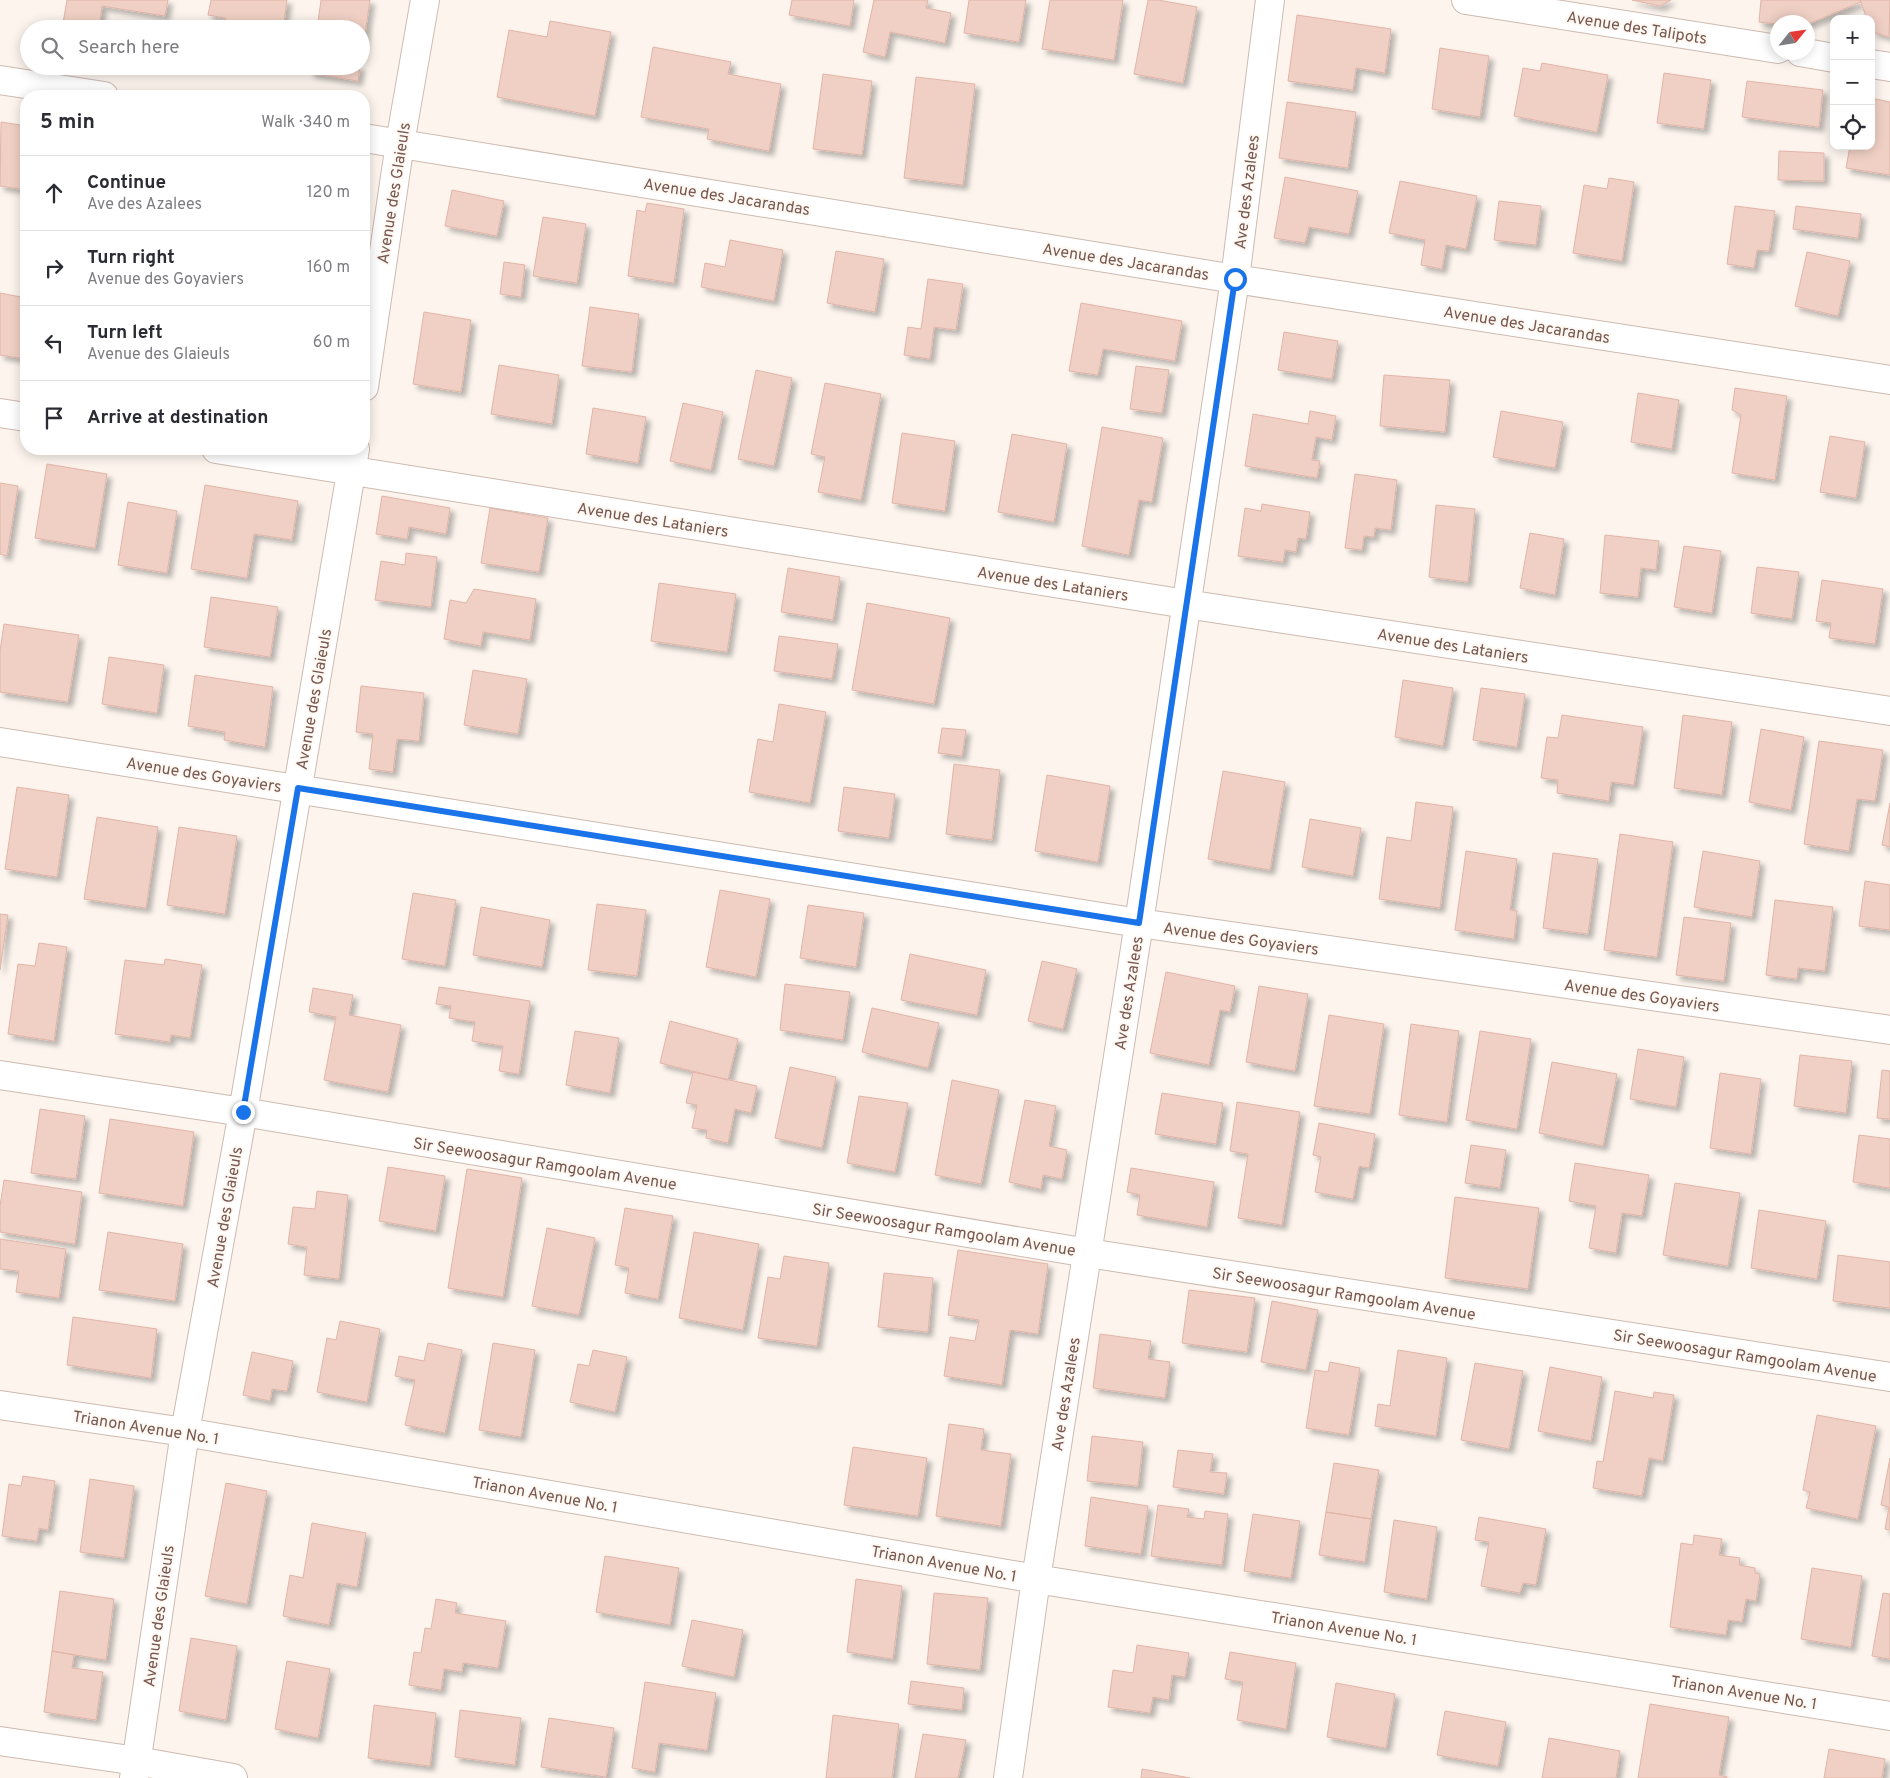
<!DOCTYPE html>
<html lang="en">
<head>
<meta charset="utf-8">
<style>
	body { margin:0; font-family:Overpass,sans-serif; background:#f2f2f3; color:#2b2b33 }
	.controls { position:absolute; right:15px; top:15px; display:grid; overflow:hidden; border-radius:10px; box-shadow:0 2px 12px #0003 }
	.controls button { width:45px; height:45px; display:grid; place-items:center; padding:0; border:0; border-bottom:1px solid #e1e1e2; background:#fff; color:#2b2b33; font:25px sans-serif }
	.compass { position:absolute; left:1770px; top:15px; width:45px; height:45px; border-radius:50%; background:#fff; box-shadow:0 2px 12px #0003; rotate:60deg }
	.stop { position:absolute; width:15px; height:15px; margin:-11px; border:4px solid #1a73e8; border-radius:50%; background:#fff }
	.stop.end { background:#1a73e8; border-color:#fff; box-shadow:0 1px 5px #0008 }
	.list { margin:0; padding:0; list-style:none }
	h2 { display:flex; justify-content:space-between; align-items:center; height:65px; margin:0; padding:0 20px; font-size:21px }
	h2 small { font-size:16px; font-weight:400; color:#7c7c81 }
	.list li { display:grid; grid-template-columns:32px 1fr auto; gap:15px; align-items:center; box-sizing:border-box; height:75px; padding:0 20px; border-top:1px solid #e1e1e2 }
	.list b { display:block; font-size:19px; white-space:nowrap }
	.list p { margin:0; font-size:16px; white-space:nowrap; color:#7c7c81 }
	.list em { font-size:16px; font-style:normal; color:#7c7c81 }
	.icon { flex:none; width:28px; height:28px; fill:none; stroke:currentColor; stroke-width:2; stroke-linecap:round; stroke-linejoin:round }
	.map { position:relative; flex:none; width:1890px; height:1778px; overflow:hidden }
	.search { position:absolute; background:#fff; box-shadow:0 2px 12px #0003; left:20px; top:20px; width:350px; height:55px; display:flex; align-items:center; gap:12px; box-sizing:border-box; padding:0 18px; border-radius:28px; color:#7c7c81; font-size:19px }
	.panel { position:absolute; background:#fff; box-shadow:0 2px 12px #0003; left:20px; top:90px; width:350px; height:365px; border-radius:20px }
	.map>svg:first-child { display:block }
	.building { fill:#f0d0c5; stroke:#e2b4a7; filter:url(#shadow) }
	.lines { fill:none; stroke-linecap:round; stroke-linejoin:round }
	.minor-casing { stroke:#cebab1; stroke-width:30 }
	.minor { stroke:#fff; stroke-width:28 }
	.route { stroke:#1a73e8; stroke-width:6 }
	.labels { text-anchor:middle; stroke-width:4; stroke-linejoin:round; paint-order:stroke }
	.street-label { font-size:16px; fill:#77574f; stroke:#fef8f3 }
</style>
</head>
<body>
<div class="map">
<svg width="1890" height="1778" viewBox="0 0 1890 1778">
	<defs>
		<filter id="shadow"><feDropShadow dx="4.5" dy="4.5" stdDeviation="2.5" flood-color="#0004"/></filter>
	</defs>
	<rect width="100%" height="100%" fill="#fcf4ed"/>
	<path class="building" d="M67,0H168L165,16L102,6L99,29H62Z
		M211,0H287L283,29H224L226,18L208,15Z
		M321,0H370L361,60V29H317Z
		M792,0H854L850,26L789,15Z
		M874,0H928L926,8L951,13L945,43L890,32L885,57L863,52Z
		M969,0H1026L1019,42L964,33Z
		M1050,0H1123L1114,60L1042,49Z
		M1148,0H1158L1197,7L1183,83L1134,74Z
		M1632,0H1671L1660,6Z
		M1761,0H1860L1861,2L1808,24L1778,22V24L1759,22Z
		M1860,0H1890L1889,37L1873,32L1871,19H1867Z
		M1297,15L1391,29L1385,73L1356,68L1353,90L1288,81Z
		M550,21L611,32L595,116L497,97L509,30L547,37Z
		M653,47L731,62L728,74L781,84L769,151L707,139L709,129L641,117Z
		M1440,48L1489,56L1480,117L1432,109Z
		M1542,63L1608,75L1597,132L1514,116L1523,68L1540,71Z
		M311,66H360L358,81L310,73Z
		M1664,73L1711,80L1704,129L1657,123Z
		M823,74L872,81L862,155L813,149Z
		M916,77L975,84L963,185L904,178Z
		M1747,81L1823,90L1819,127L1742,117Z
		M1871,98L1890,102V175L1846,168L1850,146H1871Z
		M1287,102L1356,112L1348,168L1279,158Z
		M1,122L26,126V190L0,186Z
		M1779,151L1824,153V181L1778,180Z
		M1285,177L1358,191L1349,234L1309,227L1305,243L1274,238Z
		M1609,178L1634,182L1622,261L1573,253L1584,185L1607,189Z
		M1400,181L1477,196L1466,249L1446,245L1442,269L1421,265L1425,240L1389,233Z
		M452,190L504,201L497,236L445,226Z
		M1499,201L1541,206L1536,245L1494,240Z
		M647,203L684,209L674,283L628,276L637,210L645,212Z
		M1735,206L1775,211L1769,251L1757,250L1754,268L1727,264Z
		M1796,206L1861,214L1858,238L1793,229Z
		M543,217L586,224L577,283L533,276Z
		M730,240L783,250L774,301L701,287L705,263L725,267Z
		M836,251L884,259L875,312L827,303Z
		M1807,252L1850,261L1838,316L1795,306Z
		M504,262L525,265L521,297L500,294Z
		M928,279L963,284L956,330L934,327L930,359L904,355L908,327L921,329Z
		M0,293L26,298V359L0,355Z
		M1081,303L1182,321L1175,361L1103,349L1098,375L1069,371Z
		M590,307L639,314L632,372L582,366Z
		M424,312L471,320L461,392L413,384Z
		M1284,332L1338,341L1332,379L1278,370Z
		M499,365L559,375L552,424L491,414Z
		M1136,366L1169,370L1162,413L1130,409Z
		M756,370L792,378L774,466L738,459Z
		M1384,375L1450,380L1445,432L1380,426Z
		M825,383L881,394L861,500L818,492L825,457L811,454Z
		M1735,388L1787,396L1775,480L1732,473L1741,415L1732,410Z
		M1638,393L1679,400L1672,449L1631,442Z
		M683,403L723,412L711,470L670,461Z
		M593,408L646,417L638,463L586,454Z
		M1310,411L1336,416L1332,440L1316,437L1312,460L1320,461L1317,478L1245,466L1253,414L1308,424Z
		M1501,411L1563,422L1555,468L1493,457Z
		M1102,427L1163,438L1152,502L1139,500L1129,555L1082,546Z
		M902,433L955,441L945,511L892,503Z
		M1012,434L1067,444L1054,522L998,512Z
		M1830,436L1865,442L1856,498L1820,492Z
		M47,464L107,474L95,548L35,538Z
		M1355,474L1397,480L1391,530L1375,528L1374,537L1364,536L1362,550L1345,548Z
		M0,483L18,486L7,556L0,554Z
		M205,485L298,501L292,540L254,534L247,578L191,569Z
		M382,496L450,508L446,534L409,527L407,539L376,534Z
		M128,502L177,511L167,573L118,565Z
		M1262,504L1310,512L1306,539L1298,538L1296,552L1285,550L1283,562L1238,556L1245,508L1261,511Z
		M1436,505L1475,509L1468,582L1429,577Z
		M490,508L548,518L539,572L481,563Z
		M1530,533L1564,539L1555,595L1520,588Z
		M1605,535L1659,541L1656,570L1641,568L1638,597L1600,593Z
		M1684,546L1721,551L1712,613L1674,607Z
		M406,553L437,557L431,607L375,600L381,561L405,565Z
		M1757,567L1799,572L1792,619L1751,613Z
		M788,568L840,577L833,620L781,612Z
		M1822,580L1883,589L1875,644L1829,638L1831,623L1816,621Z
		M659,583L736,594L727,652L651,641Z
		M474,589L536,599L530,640L483,632L481,646L444,639L450,600L466,603Z
		M211,597L278,607L270,657L204,647Z
		M867,603L950,618L934,704L852,690Z
		M4,624L79,635L68,702L0,692V651Z
		M779,636L838,644L832,679L774,671Z
		M109,657L164,665L157,713L102,704Z
		M473,670L527,679L518,734L464,725Z
		M195,675L273,687L265,747L224,740L225,732L188,726Z
		M1403,680L1453,688L1443,746L1395,737Z
		M361,686L424,693L419,741L397,739L393,772L369,769L373,734L356,732Z
		M1481,688L1525,694L1517,747L1473,740Z
		M779,704L826,712L810,803L749,792L758,739L773,742Z
		M1562,715L1643,727L1634,785L1611,782L1609,801L1557,793L1558,780L1541,778L1547,737L1558,738Z
		M1683,715L1732,722L1722,795L1674,788Z
		M942,728L966,730L962,756L938,753Z
		M1761,729L1804,737L1791,810L1749,802Z
		M1819,741L1883,750L1875,801L1857,799L1849,851L1804,844Z
		M954,764L1000,770L992,840L946,834Z
		M1223,771L1285,782L1270,870L1208,859Z
		M1047,775L1110,786L1098,862L1035,851Z
		M17,787L69,795L57,877L5,869Z
		M844,787L895,794L889,838L838,831Z
		M1416,802L1453,807L1440,908L1379,899L1387,837L1411,841Z
		M1890,803V847L1882,845Z
		M97,817L158,827L146,908L84,899Z
		M1310,819L1361,828L1353,876L1302,867Z
		M179,827L237,836L225,914L167,905Z
		M1620,834L1673,842L1657,957L1604,950Z
		M1466,851L1517,859L1510,910L1517,911L1514,939L1455,930Z
		M1703,851L1760,861L1752,917L1694,907Z
		M1553,853L1598,859L1588,934L1543,928Z
		M1865,881L1890,885V930L1859,926Z
		M720,890L770,899L756,977L706,967Z
		M413,893L456,900L445,966L402,959Z
		M1775,900L1833,907L1825,971L1798,968L1797,979L1766,975Z
		M597,904L646,910L637,976L588,970Z
		M808,905L864,913L856,967L800,958Z
		M481,907L550,920L542,967L473,955Z
		M0,914L8,915L0,970Z
		M1684,917L1731,923L1724,981L1676,975Z
		M39,943L67,947L54,1041L8,1034L18,964L35,966Z
		M910,954L986,970L977,1015L901,1000Z
		M165,959L202,965L190,1038L171,1035L170,1042L115,1034L125,960L164,965Z
		M1042,961L1077,969L1063,1029L1028,1021Z
		M1166,972L1235,986L1230,1012L1220,1010L1209,1065L1150,1053Z
		M785,984L850,992L843,1040L780,1030Z
		M1259,986L1308,994L1295,1071L1246,1062Z
		M439,987L530,1001L519,1074L499,1071L503,1046L472,1041L475,1022L449,1018L451,1006L436,1004Z
		M313,988L353,995L349,1015L401,1025L388,1092L324,1080L336,1017L309,1012Z
		M872,1008L939,1023L928,1068L862,1052Z
		M1329,1015L1384,1024L1370,1114L1314,1106Z
		M670,1021L738,1039L728,1080L660,1063Z
		M1411,1024L1459,1031L1447,1122L1399,1115Z
		M575,1031L619,1038L610,1093L566,1085Z
		M1480,1031L1531,1039L1517,1129L1466,1120Z
		M1638,1049L1684,1057L1676,1107L1630,1099Z
		M1800,1055L1852,1061L1846,1113L1794,1106Z
		M1552,1062L1617,1074L1603,1146L1539,1133Z
		M790,1067L836,1077L822,1148L775,1138Z
		M1882,1070L1890,1071V1119L1877,1118Z
		M693,1072L757,1086L751,1113L735,1109L728,1143L706,1138L707,1130L692,1128L697,1105L686,1103Z
		M1720,1073L1761,1079L1751,1154L1710,1148Z
		M952,1080L999,1090L981,1184L935,1175Z
		M1162,1093L1223,1103L1216,1144L1155,1134Z
		M859,1096L908,1103L895,1172L847,1163Z
		M1025,1100L1056,1106L1049,1146L1067,1150L1062,1179L1043,1175L1041,1189L1009,1182Z
		M1237,1102L1300,1112L1282,1225L1238,1218L1248,1154L1230,1151Z
		M40,1109L85,1116L76,1179L31,1173Z
		M110,1119L194,1132L183,1206L99,1193Z
		M1319,1123L1375,1134L1369,1168L1359,1166L1353,1199L1315,1192L1321,1157L1313,1155Z
		M1859,1135L1890,1139V1188L1853,1182Z
		M1471,1145L1506,1150L1500,1188L1465,1183Z
		M1575,1163L1649,1175L1642,1216L1622,1213L1616,1253L1589,1248L1596,1206L1569,1201Z
		M388,1167L445,1176L436,1231L379,1221Z
		M1131,1168L1214,1182L1207,1227L1137,1215L1140,1195L1127,1192Z
		M467,1169L522,1178L503,1297L448,1288Z
		M4,1180L82,1192L75,1244L0,1232V1206Z
		M1675,1183L1740,1193L1728,1266L1663,1255Z
		M317,1191L348,1195L339,1279L304,1275L307,1247L288,1244L293,1207L315,1209Z
		M1455,1197L1539,1208L1528,1289L1445,1278Z
		M625,1208L673,1216L658,1299L625,1293L629,1268L615,1265Z
		M1759,1210L1826,1221L1817,1279L1751,1268Z
		M547,1228L595,1238L579,1315L532,1306Z
		M108,1232L183,1244L175,1301L99,1290Z
		M694,1232L759,1244L743,1330L679,1318Z
		M0,1239L66,1249L59,1298L16,1292L19,1271L0,1269Z
		M958,1250L1048,1264L1038,1334L1010,1330L1002,1385L944,1376L950,1337L975,1341L979,1320L948,1315Z
		M1838,1255L1890,1262V1308L1833,1301Z
		M784,1256L829,1263L817,1346L758,1338L768,1277L780,1279Z
		M884,1273L933,1278L928,1332L878,1327Z
		M1189,1290L1255,1298L1247,1352L1182,1343Z
		M1272,1301L1318,1310L1306,1370L1261,1362Z
		M73,1317L157,1329L151,1378L67,1365Z
		M340,1321L380,1329L367,1402L317,1392L327,1338L336,1340Z
		M1100,1334L1151,1341L1148,1359L1170,1362L1165,1398L1093,1388Z
		M428,1343L462,1350L445,1433L405,1425L415,1380L395,1376L399,1356L424,1361Z
		M493,1343L535,1350L521,1437L479,1430Z
		M593,1350L627,1357L615,1412L570,1402L578,1364L589,1366Z
		M1398,1350L1447,1358L1436,1436L1375,1426L1378,1404L1390,1406Z
		M252,1352L293,1361L287,1391L272,1389L270,1401L243,1395Z
		M1330,1362L1360,1368L1349,1435L1306,1428L1315,1370L1328,1372Z
		M1475,1363L1523,1371L1509,1449L1461,1440Z
		M1550,1367L1602,1377L1591,1441L1538,1431Z
		M1615,1391L1653,1398L1654,1392L1674,1395L1663,1461L1649,1458L1642,1496L1593,1488L1597,1461L1603,1462Z
		M1817,1415L1876,1426L1858,1519L1806,1508L1810,1492L1803,1490Z
		M949,1424L984,1429L981,1450L1011,1454L1001,1526L936,1516Z
		M1092,1436L1143,1442L1138,1486L1087,1481Z
		M853,1447L927,1458L918,1516L844,1505Z
		M1178,1450L1213,1454L1210,1472L1227,1473L1224,1494L1173,1487Z
		M1890,1458V1530L1885,1529L1889,1507L1881,1505Z
		M1334,1463L1379,1470L1371,1519L1326,1512Z
		M23,1476L55,1481L48,1530L39,1528L37,1541L2,1536L9,1484L21,1486Z
		M90,1479L134,1486L124,1558L80,1552Z
		M226,1483L267,1491L247,1604L205,1596Z
		M1091,1497L1148,1506L1141,1554L1085,1546Z
		M1158,1505L1189,1509L1187,1517L1204,1519L1205,1511L1228,1514L1222,1565L1151,1556Z
		M1326,1512L1371,1519L1365,1562L1319,1555Z
		M1253,1514L1300,1521L1291,1578L1244,1571Z
		M1479,1517L1546,1529L1536,1585L1523,1583L1520,1593L1481,1586L1489,1542L1475,1540Z
		M1394,1520L1437,1527L1427,1599L1384,1592Z
		M312,1523L366,1533L357,1587L337,1583L329,1625L283,1616L290,1575L303,1578Z
		M1694,1535L1722,1539L1719,1555L1740,1558L1739,1565L1755,1568V1573L1760,1574L1756,1601L1746,1599L1742,1622L1728,1620L1726,1635L1670,1627L1681,1543L1693,1545Z
		M605,1556L679,1568L670,1625L596,1612Z
		M1812,1568L1862,1576L1851,1647L1801,1639Z
		M856,1579L902,1586L893,1659L847,1652Z
		M60,1591L114,1599L106,1660L52,1651Z
		M934,1593L988,1598L980,1670L927,1664Z
		M1883,1593L1890,1594V1659L1872,1656Z
		M436,1599L457,1603L455,1613L506,1621L498,1668L463,1663L462,1672L444,1669L441,1690L409,1685L414,1652L421,1653L425,1628L431,1629Z
		M692,1620L743,1630L734,1677L682,1666Z
		M191,1638L237,1646L226,1720L179,1711Z
		M1137,1645L1189,1653L1185,1677L1172,1675L1169,1700L1153,1697L1150,1713L1108,1707L1113,1670L1133,1673Z
		M52,1651L74,1655L72,1668L103,1672L96,1720L44,1712Z
		M1230,1652L1296,1663L1286,1729L1237,1720L1243,1682L1225,1679Z
		M287,1661L330,1669L318,1738L275,1729Z
		M911,1681L964,1688L962,1710L908,1704Z
		M645,1682L716,1693L707,1750L659,1743L655,1772L632,1768Z
		M1336,1683L1395,1694L1386,1748L1327,1737Z
		M1650,1704L1729,1717L1719,1775L1727,1777V1778H1638Z
		M374,1705L436,1713L430,1766L368,1758Z
		M460,1710L521,1718L515,1765L455,1757Z
		M1445,1711L1506,1722L1498,1766L1437,1755Z
		M833,1715L899,1724L892,1778H826Z
		M549,1718L614,1728L606,1777L541,1767Z
		M923,1734L966,1740L958,1778H915Z
		M1549,1738L1620,1751L1616,1778H1542Z
		M1829,1749L1885,1759L1882,1778H1824Z
		M1142,1769L1190,1778H1141Z"/>
	<g class="lines">
		<defs>
			<path id="minor" d="M1466,0L1778,49
				M1800,52L1834,58
				M1871,64L1890,67
				M0,80L104,96
				M364,138L1235,279L1890,380
				M364,387L400,143L425,0
				M0,413L26,417
				M216,449L1186,604L1890,711
				M0,742L1139,923L1890,1030
				M0,1075L243,1112L1088,1253L1890,1377
				M0,1405L185,1432L1036,1579L1890,1716
				M0,1741L137,1761L233,1778
				M134,1778L185,1432L243,1112L355,449
				M1008,1778L1036,1579L1139,923L1235,279L1270,0"/>
		</defs>
		<use href="#minor" class="minor-casing"/>
		<use href="#minor" class="minor"/>
	</g>
	<g class="lines">
		<path class="route" d="M243,1112L298,788L1139,923L1235,279"/>
	</g>
	<g class="labels">
		<g class="street-label">
			<text transform="translate(1637 27) rotate(9)" y="6">Avenue des Talipots</text>
			<text transform="translate(1246 192) rotate(-83)" y="6">Ave des Azalees</text>
			<text transform="translate(393 193) rotate(-81)" y="6">Avenue des Glaieuls</text>
			<text transform="translate(727 196) rotate(9)" y="6">Avenue des Jacarandas</text>
			<text transform="translate(1126 261) rotate(9)" y="6">Avenue des Jacarandas</text>
			<text transform="translate(1527 324) rotate(9)" y="6">Avenue des Jacarandas</text>
			<text transform="translate(653 519) rotate(9)" y="6">Avenue des Lataniers</text>
			<text transform="translate(1053 583) rotate(9)" y="6">Avenue des Lataniers</text>
			<text transform="translate(1453 645) rotate(9)" y="6">Avenue des Lataniers</text>
			<text transform="translate(313 699) rotate(-80)" y="6">Avenue des Glaieuls</text>
			<text transform="translate(204 774) rotate(9)" y="6">Avenue des Goyaviers</text>
			<text transform="translate(1241 938) rotate(8)" y="6">Avenue des Goyaviers</text>
			<text transform="translate(1128 993) rotate(-81)" y="6">Ave des Azalees</text>
			<text transform="translate(1642 995) rotate(8)" y="6">Avenue des Goyaviers</text>
			<text transform="translate(545 1163) rotate(9)" y="6">Sir Seewoosagur Ramgoolam Avenue</text>
			<text transform="translate(224 1217) rotate(-80)" y="6">Avenue des Glaieuls</text>
			<text transform="translate(944 1229) rotate(9)" y="6">Sir Seewoosagur Ramgoolam Avenue</text>
			<text transform="translate(1344 1293) rotate(9)" y="6">Sir Seewoosagur Ramgoolam Avenue</text>
			<text transform="translate(1745 1355) rotate(9)" y="6">Sir Seewoosagur Ramgoolam Avenue</text>
			<text transform="translate(1065 1394) rotate(-81)" y="6">Ave des Azalees</text>
			<text transform="translate(146 1427) rotate(9)" y="6">Trianon Avenue No. 1</text>
			<text transform="translate(545 1494) rotate(10)" y="6">Trianon Avenue No. 1</text>
			<text transform="translate(944 1563) rotate(10)" y="6">Trianon Avenue No. 1</text>
			<text transform="translate(158 1616) rotate(-82)" y="6">Avenue des Glaieuls</text>
			<text transform="translate(1344 1628) rotate(9)" y="6">Trianon Avenue No. 1</text>
			<text transform="translate(1744 1692) rotate(9)" y="6">Trianon Avenue No. 1</text>
		</g>
	</g>
</svg>
<div class="controls">
<button>+</button>
<button>−</button>
<button><svg class="icon" aria-label="locate" viewBox="0 0 24 24"><circle cx="12" cy="12" r="6"/><path d="M12 2v4M12 18v4M2 12h4M18 12h4"/></svg></button>
</div>
<svg class="compass" viewBox="-18 -18 36 36"><path d="M0-13l5 13h-10z" fill="#e53935"/><path d="M0 13l5-13h-10z" fill="#7c7c81"/></svg>
<div class="stop" style="left:1235px;top:279px"></div>
<div class="stop end" style="left:243px;top:1112px"></div>
<div class="search"><svg class="icon" aria-label="search" viewBox="0 0 24 24"><circle cx="10" cy="10" r="6"/><path d="M15 15l6 6"/></svg>Search here</div>
<section class="panel">
<h2>5 min<small>Walk · 340 m</small></h2>
<ul class="list">
<li><svg class="icon" aria-label="ahead" viewBox="0 0 24 24"><path d="M12 20V5M6 11l6-6 6 6"/></svg><div><b>Continue</b><p>Ave des Azalees</p></div><em>120 m</em></li>
<li><svg class="icon" aria-label="right" viewBox="0 0 24 24"><path d="M7 20v-9h11M14 6l5 5-5 5"/></svg><div><b>Turn right</b><p>Avenue des Goyaviers</p></div><em>160 m</em></li>
<li><svg class="icon" aria-label="left" viewBox="0 0 24 24"><path d="M17 20v-9H6M10 6l-5 5 5 5"/></svg><div><b>Turn left</b><p>Avenue des Glaieuls</p></div><em>60 m</em></li>
<li><svg class="icon" aria-label="arrive" viewBox="0 0 24 24"><path d="M6 21V4h12l-3 4 3 4H6"/></svg><div><b>Arrive at destination</b></div></li>
</ul>
</section>
</div>
</body>
</html>
